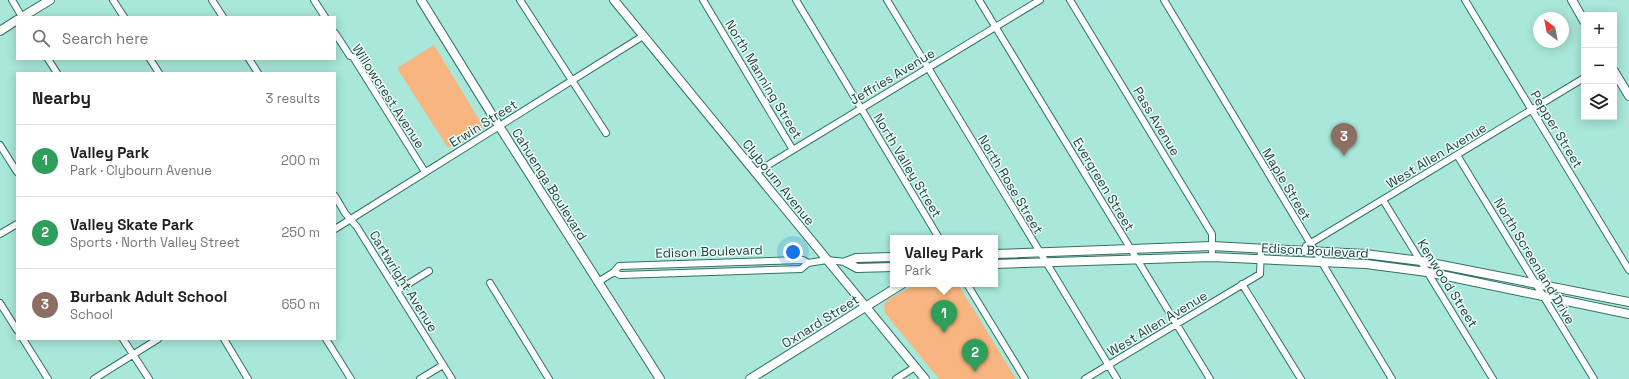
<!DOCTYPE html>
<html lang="en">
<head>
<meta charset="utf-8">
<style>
	body { margin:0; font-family:"Space Grotesk",sans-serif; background:#f2f2f2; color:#202124 }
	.controls { position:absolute; right:12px; top:12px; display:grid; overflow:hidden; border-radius:0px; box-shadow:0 2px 10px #0003 }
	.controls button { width:36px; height:36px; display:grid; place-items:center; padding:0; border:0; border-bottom:1px solid #e0e0e0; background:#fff; color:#202124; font:20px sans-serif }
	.compass { position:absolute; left:1533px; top:12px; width:36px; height:36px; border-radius:50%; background:#fff; box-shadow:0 2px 10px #0003; rotate:328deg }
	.you { position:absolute; left:793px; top:252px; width:14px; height:14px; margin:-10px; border:3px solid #fff; border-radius:50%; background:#1a73e8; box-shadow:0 0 0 6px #1a73e833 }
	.badge { display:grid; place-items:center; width:26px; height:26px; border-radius:50%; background:#ba306b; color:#fff; font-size:13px; font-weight:700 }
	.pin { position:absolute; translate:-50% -33px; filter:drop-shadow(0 1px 2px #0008) }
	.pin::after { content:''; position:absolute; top:21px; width:14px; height:12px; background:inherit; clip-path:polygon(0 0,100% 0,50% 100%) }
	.popup { position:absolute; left:890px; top:235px; width:108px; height:52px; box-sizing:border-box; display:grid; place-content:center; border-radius:0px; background:#fff; filter:drop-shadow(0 1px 3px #0005); font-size:13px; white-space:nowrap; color:#757577 }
	.popup b { font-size:15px; color:#202124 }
	.popup::after { content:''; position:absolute; left:50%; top:100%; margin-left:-8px; border:8px solid transparent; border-top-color:#fff }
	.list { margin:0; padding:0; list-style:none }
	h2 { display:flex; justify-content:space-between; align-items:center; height:52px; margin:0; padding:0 16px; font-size:17px }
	h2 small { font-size:13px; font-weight:400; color:#757577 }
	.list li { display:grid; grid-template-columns:26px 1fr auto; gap:12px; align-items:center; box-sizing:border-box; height:72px; padding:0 16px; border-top:1px solid #e0e0e0 }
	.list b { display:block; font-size:15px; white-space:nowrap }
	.list p { margin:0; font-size:13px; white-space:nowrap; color:#757577 }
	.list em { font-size:13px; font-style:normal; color:#757577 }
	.icon { flex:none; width:22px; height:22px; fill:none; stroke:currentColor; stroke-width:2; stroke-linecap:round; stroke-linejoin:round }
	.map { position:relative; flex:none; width:1629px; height:379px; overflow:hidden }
	.search { position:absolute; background:#fff; box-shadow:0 2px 10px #0003; left:16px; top:16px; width:320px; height:44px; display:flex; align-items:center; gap:10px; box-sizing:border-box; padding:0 14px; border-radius:0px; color:#757577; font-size:15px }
	.panel { position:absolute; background:#fff; box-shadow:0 2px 10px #0003; left:16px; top:72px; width:320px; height:268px; border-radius:0px }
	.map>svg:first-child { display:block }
	.green { fill:#f8b57f }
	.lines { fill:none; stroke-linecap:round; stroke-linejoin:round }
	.minor-casing { stroke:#337165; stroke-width:8 }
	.major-casing { stroke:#337165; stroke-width:10 }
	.minor { stroke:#fff; stroke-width:6 }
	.major { stroke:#fff; stroke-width:8 }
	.labels { text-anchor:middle; stroke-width:3; stroke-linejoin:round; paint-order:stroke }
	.street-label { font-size:13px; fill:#253e39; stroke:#ebfef9 }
</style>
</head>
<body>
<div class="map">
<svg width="1629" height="379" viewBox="0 0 1629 379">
	<rect width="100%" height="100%" fill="#a8e7d9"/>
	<path class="green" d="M434,45L483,126L448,148L397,68Z
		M917,284H958L1016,379H939L885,313L884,304L889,299Z"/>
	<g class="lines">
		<defs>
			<path id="minor" d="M12,0L22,17
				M113,0L124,17
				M212,0L223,17
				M314,0L325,17
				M520,0L606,133
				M703,0L793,150
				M796,0L939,238
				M887,0L1117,379
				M979,0L1210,379
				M1070,0L1212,234V257
				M1164,0L1392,379
				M1465,0L1629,270
				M335,33L350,56L353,57L425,172
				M48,59L57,73
				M150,59L159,73
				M249,59L258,73
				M0,145L17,172
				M1457,155L1594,379
				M755,173L1040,0
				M335,196L345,213L357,227L452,379
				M1383,200L1493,379
				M335,229L643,36
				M0,234L17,224
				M1306,246L1584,78
				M614,272L620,275L801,269L808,263
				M598,282L614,272L619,266L803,260L808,263L827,260L846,262
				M490,283L549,379
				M967,284L1025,379
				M1242,284L1301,379
				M397,291L429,271
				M0,303L17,330
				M23,339L48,379
				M123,339L149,379
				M224,339L248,379
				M326,339L351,379
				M94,379L158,339
				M420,379L443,365
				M896,379L915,367
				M1085,379L1260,274L1261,249"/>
			<path id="major" d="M421,0L499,126L660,379
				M614,0L925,379
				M1572,0L1584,21
				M22,17L50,0
				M0,31L17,20
				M1614,71L1629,96
				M995,254L1212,246L1365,254L1421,261L1629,302
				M846,262L857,268L893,267
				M846,262L856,258L893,257
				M995,264L1212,257L1366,264L1427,272L1629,314
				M750,379L902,284"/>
		</defs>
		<use href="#minor" class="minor-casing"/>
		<use href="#major" class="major-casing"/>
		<use href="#minor" class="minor"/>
		<use href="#major" class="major"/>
	</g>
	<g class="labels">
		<g class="street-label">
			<text transform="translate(892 76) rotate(-31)" y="5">Jeffries Avenue</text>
			<text transform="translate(764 79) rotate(59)" y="5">North Manning Street</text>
			<text transform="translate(389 96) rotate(57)" y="5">Willowcrest Avenue</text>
			<text transform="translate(1157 121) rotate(59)" y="5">Pass Avenue</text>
			<text transform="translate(483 123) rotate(-32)" y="5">Erwin Street</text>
			<text transform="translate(1557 129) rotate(59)" y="5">Pepper Street</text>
			<text transform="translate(1436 155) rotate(-31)" y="5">West Allen Avenue</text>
			<text transform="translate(908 165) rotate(59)" y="5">North Valley Street</text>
			<text transform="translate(779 182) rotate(51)" y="5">Clybourn Avenue</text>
			<text transform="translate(550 184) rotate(58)" y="5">Cahuenga Boulevard</text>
			<text transform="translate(1011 184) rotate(59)" y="5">North Rose Street</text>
			<text transform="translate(1104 184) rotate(59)" y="5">Evergreen Street</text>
			<text transform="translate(1287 184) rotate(59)" y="5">Maple Street</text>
			<text transform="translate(1315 250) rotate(3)" y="5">Edison Boulevard</text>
			<text transform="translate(709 251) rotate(-2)" y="5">Edison Boulevard</text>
			<text transform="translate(1535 261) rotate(59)" y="5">North Screenland Drive</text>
			<text transform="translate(404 281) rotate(58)" y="5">Cartwright Avenue</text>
			<text transform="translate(1448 283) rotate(58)" y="5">Kenwood Street</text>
			<text transform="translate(820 321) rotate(-32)" y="5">Oxnard Street</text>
			<text transform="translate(1157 323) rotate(-31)" y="5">West Allen Avenue</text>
		</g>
	</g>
</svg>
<div class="controls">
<button>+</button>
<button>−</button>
<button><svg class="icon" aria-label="layers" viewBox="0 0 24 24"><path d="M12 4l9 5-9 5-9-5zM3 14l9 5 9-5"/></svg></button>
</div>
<svg class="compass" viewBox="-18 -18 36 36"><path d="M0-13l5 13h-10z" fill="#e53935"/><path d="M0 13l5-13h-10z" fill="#757577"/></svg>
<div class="you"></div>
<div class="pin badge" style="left:944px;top:333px;background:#2e9e5b">1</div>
<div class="popup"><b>Valley Park</b>Park</div>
<div class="pin badge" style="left:975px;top:372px;background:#2e9e5b">2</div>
<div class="pin badge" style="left:1344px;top:156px;background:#8d6e63">3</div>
<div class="search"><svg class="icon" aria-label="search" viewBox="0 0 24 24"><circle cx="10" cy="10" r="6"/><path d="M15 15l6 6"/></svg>Search here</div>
<section class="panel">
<h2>Nearby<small>3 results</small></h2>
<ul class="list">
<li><span class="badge" style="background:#2e9e5b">1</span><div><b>Valley Park</b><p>Park · Clybourn Avenue</p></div><em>200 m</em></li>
<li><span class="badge" style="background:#2e9e5b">2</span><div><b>Valley Skate Park</b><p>Sports · North Valley Street</p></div><em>250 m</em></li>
<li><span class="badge" style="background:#8d6e63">3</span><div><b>Burbank Adult School</b><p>School</p></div><em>650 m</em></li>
</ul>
</section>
</div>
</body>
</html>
